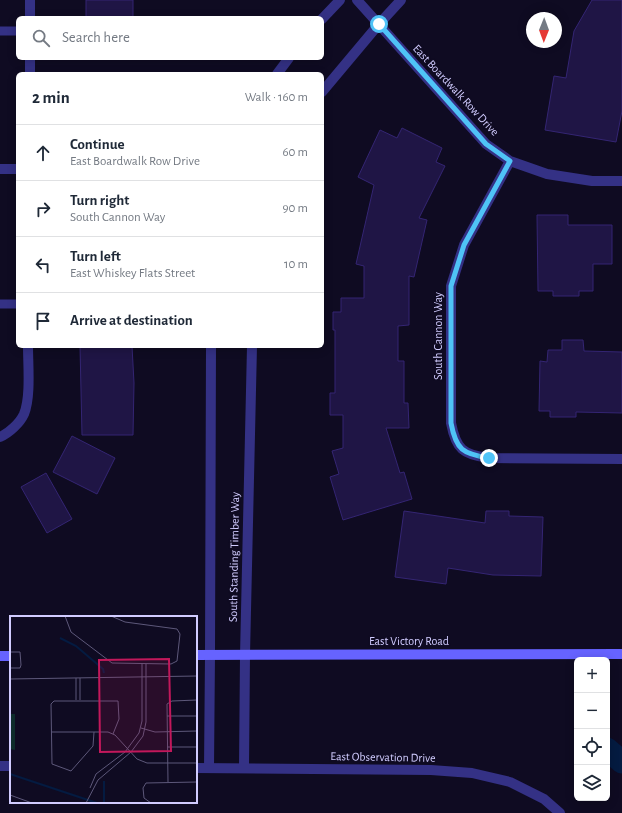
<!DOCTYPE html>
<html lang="en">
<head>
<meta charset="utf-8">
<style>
	body { margin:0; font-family:"Alegreya Sans",sans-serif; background:#f2f2f3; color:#1f2937 }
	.controls { position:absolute; right:12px; bottom:12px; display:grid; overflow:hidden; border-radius:6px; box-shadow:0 2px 10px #0003 }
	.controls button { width:36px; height:36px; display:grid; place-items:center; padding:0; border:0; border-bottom:1px solid #e0e1e3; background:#fff; color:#1f2937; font:20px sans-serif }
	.compass { position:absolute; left:526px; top:12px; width:36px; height:36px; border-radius:50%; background:#fff; box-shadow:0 2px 10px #0003; rotate:181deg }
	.stop { position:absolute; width:12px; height:12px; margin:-9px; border:3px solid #4fc3f7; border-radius:50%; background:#fff }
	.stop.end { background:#4fc3f7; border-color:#fff; box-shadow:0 1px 4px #0008 }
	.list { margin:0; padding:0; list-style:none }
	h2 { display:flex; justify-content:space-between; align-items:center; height:52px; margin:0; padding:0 16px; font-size:17px }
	h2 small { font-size:13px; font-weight:400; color:#747a83 }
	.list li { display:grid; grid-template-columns:26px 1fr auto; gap:12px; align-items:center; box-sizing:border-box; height:56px; padding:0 16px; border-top:1px solid #e0e1e3 }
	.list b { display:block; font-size:15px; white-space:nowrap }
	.list p { margin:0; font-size:13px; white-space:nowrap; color:#747a83 }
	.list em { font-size:13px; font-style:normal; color:#747a83 }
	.icon { flex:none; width:22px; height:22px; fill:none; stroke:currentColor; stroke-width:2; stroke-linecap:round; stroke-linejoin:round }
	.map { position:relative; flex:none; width:622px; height:813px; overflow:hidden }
	.search { position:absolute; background:#fff; box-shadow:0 2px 10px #0003; left:16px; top:16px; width:308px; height:44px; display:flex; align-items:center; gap:10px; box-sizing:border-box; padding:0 14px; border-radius:6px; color:#747a83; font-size:15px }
	.panel { position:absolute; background:#fff; box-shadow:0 2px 10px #0003; left:16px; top:72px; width:308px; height:276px; border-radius:6px }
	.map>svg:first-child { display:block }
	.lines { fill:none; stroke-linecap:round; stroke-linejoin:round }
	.canal { stroke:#041b41; stroke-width:23 }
	.building { fill:#1f1545; stroke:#342573 }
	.service { stroke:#343185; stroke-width:9 }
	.minor { stroke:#343185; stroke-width:10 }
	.tertiary { stroke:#343185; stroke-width:10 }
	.secondary { stroke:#6663ff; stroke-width:10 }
	.route { stroke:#4fc3f7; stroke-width:5 }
	.labels { text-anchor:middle; stroke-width:3.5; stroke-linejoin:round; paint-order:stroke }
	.street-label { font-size:12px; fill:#d1ccff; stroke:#0f0b22 }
	.inset-river { fill:none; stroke:#041b41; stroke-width:2 }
	.inset-road { fill:none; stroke:#5d587a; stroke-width:1 }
	.view { fill:#c2185b; fill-opacity:0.15; stroke:#c2185b; stroke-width:2 }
	.inset-edge { fill:none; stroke:#d1ccff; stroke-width:2 }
</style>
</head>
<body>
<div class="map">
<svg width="622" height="813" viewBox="0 0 622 813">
	<rect width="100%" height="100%" fill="#0f0b22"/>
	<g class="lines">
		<path class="canal" d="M607,749L622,762"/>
	</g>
	<path class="building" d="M86,0H133V18H86Z
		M592,0H622V111L616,142L545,130L554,76L566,78L574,31Z
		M402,128L442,148L436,162L445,166L419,218L427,220L414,277L409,276V325L398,326V361H404V403H408L409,428H386L400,473L404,472L412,499L343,520L330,477L339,474L332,451L343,448V415H330V393H335V330H333V312H341V298H364V266L356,264L374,185L358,177L380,130L397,138Z
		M537,215H568V225H612V264H593V291H579V296H553V291H538Z
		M562,340H583L584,351L622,352V413L576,412V417H550V411H539L540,361L547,362L548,350H562Z
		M80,346H132L134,383L133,435H82Z
		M72,436L115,458L97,494L53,472Z
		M46,473L72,519L47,533L21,487Z
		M404,511L485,523L486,511H509V516L543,517L541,576L493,575L448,568L446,584L395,577Z"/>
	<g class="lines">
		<path class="service" d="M0,31H18
			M0,304H18"/>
		<path class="minor" d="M357,0L486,144L510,161L547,174L592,181H622
			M30,18V0
			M30,74V58
			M510,161L464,245L451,286V423C456,449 463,455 489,458L622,459
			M0,169H18
			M0,437C9,433 20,423 24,414C31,397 28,365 28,346
			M0,766H11
			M196,768L431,770L472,773L510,782L544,799L560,813
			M209,768L210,655
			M244,768L245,655"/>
		<path class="tertiary" d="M322,19L340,0
			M277,74L289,58
			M322,92L379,24L401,0
			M210,655L211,346
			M245,655L252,346"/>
		<path class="secondary" d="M196,655L622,654
			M0,656H11"/>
	</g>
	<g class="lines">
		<path class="route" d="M379,24L486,144L510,161L464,245L451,286V423C456,450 463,454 489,458"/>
	</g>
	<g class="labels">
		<g class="street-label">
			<text transform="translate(456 90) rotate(47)" y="4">East Boardwalk Row Drive</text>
			<text transform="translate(438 336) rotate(-90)" y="4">South Cannon Way</text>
			<text transform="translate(234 557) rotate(-89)" y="4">South Standing Timber Way</text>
			<text x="409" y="645">East Victory Road</text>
			<text transform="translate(383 757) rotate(1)" y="4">East Observation Drive</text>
		</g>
	</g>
	<g transform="translate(10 616)">
		<rect width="187" height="187" fill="#0f0b22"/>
		<path d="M1,93V98H5V134L0,133Z" fill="#0d2c2b"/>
		<path class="inset-river" d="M50,22L66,30L93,53L94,57M0,158L87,187M94,187V165"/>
		<path class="inset-road" d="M55,0L61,16L102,47L161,48L167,45L170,18L167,13L115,6L101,0M0,36H10L11,49L10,52H0M70,62V84M0,63L187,60M66,84V62M157,100H187M131,112L145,116L187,115M41,116H98L105,119L127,143L137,147H187M84,116L83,130L61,155L42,148L41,88L44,85H108L109,103L103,118M157,131H187M158,166L157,88L162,85L187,84M80,172L86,158L115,136L129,117L132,105V48M0,179L22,187M76,187L88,164L121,136L133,120L136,106V48M141,187L134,182L133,172L136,167L187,166"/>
		<path class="view" d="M159,43L161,135L90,136L89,44Z"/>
		<rect width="187" height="187" class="inset-edge"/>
	</g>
</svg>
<div class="controls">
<button>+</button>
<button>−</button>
<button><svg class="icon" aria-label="locate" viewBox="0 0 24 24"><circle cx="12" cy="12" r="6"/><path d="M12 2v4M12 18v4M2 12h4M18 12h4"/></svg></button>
<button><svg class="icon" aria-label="layers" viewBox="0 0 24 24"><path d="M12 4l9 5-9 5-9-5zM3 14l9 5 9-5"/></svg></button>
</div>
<svg class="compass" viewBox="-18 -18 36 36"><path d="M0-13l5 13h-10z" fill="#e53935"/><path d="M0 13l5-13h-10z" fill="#747a83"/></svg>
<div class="stop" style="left:379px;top:24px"></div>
<div class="stop end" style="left:489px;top:458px"></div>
<div class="search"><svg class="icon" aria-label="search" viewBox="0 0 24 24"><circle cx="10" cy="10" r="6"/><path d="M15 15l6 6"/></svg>Search here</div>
<section class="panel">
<h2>2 min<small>Walk · 160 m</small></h2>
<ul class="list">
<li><svg class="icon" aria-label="ahead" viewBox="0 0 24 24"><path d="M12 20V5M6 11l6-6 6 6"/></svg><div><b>Continue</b><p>East Boardwalk Row Drive</p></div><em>60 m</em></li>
<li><svg class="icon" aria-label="right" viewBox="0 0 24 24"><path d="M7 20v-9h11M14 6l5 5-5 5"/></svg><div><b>Turn right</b><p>South Cannon Way</p></div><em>90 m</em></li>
<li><svg class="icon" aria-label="left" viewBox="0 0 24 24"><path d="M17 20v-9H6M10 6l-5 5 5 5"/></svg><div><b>Turn left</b><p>East Whiskey Flats Street</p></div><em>10 m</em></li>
<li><svg class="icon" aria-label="arrive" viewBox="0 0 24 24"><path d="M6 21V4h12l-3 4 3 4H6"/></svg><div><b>Arrive at destination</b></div></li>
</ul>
</section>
</div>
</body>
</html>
